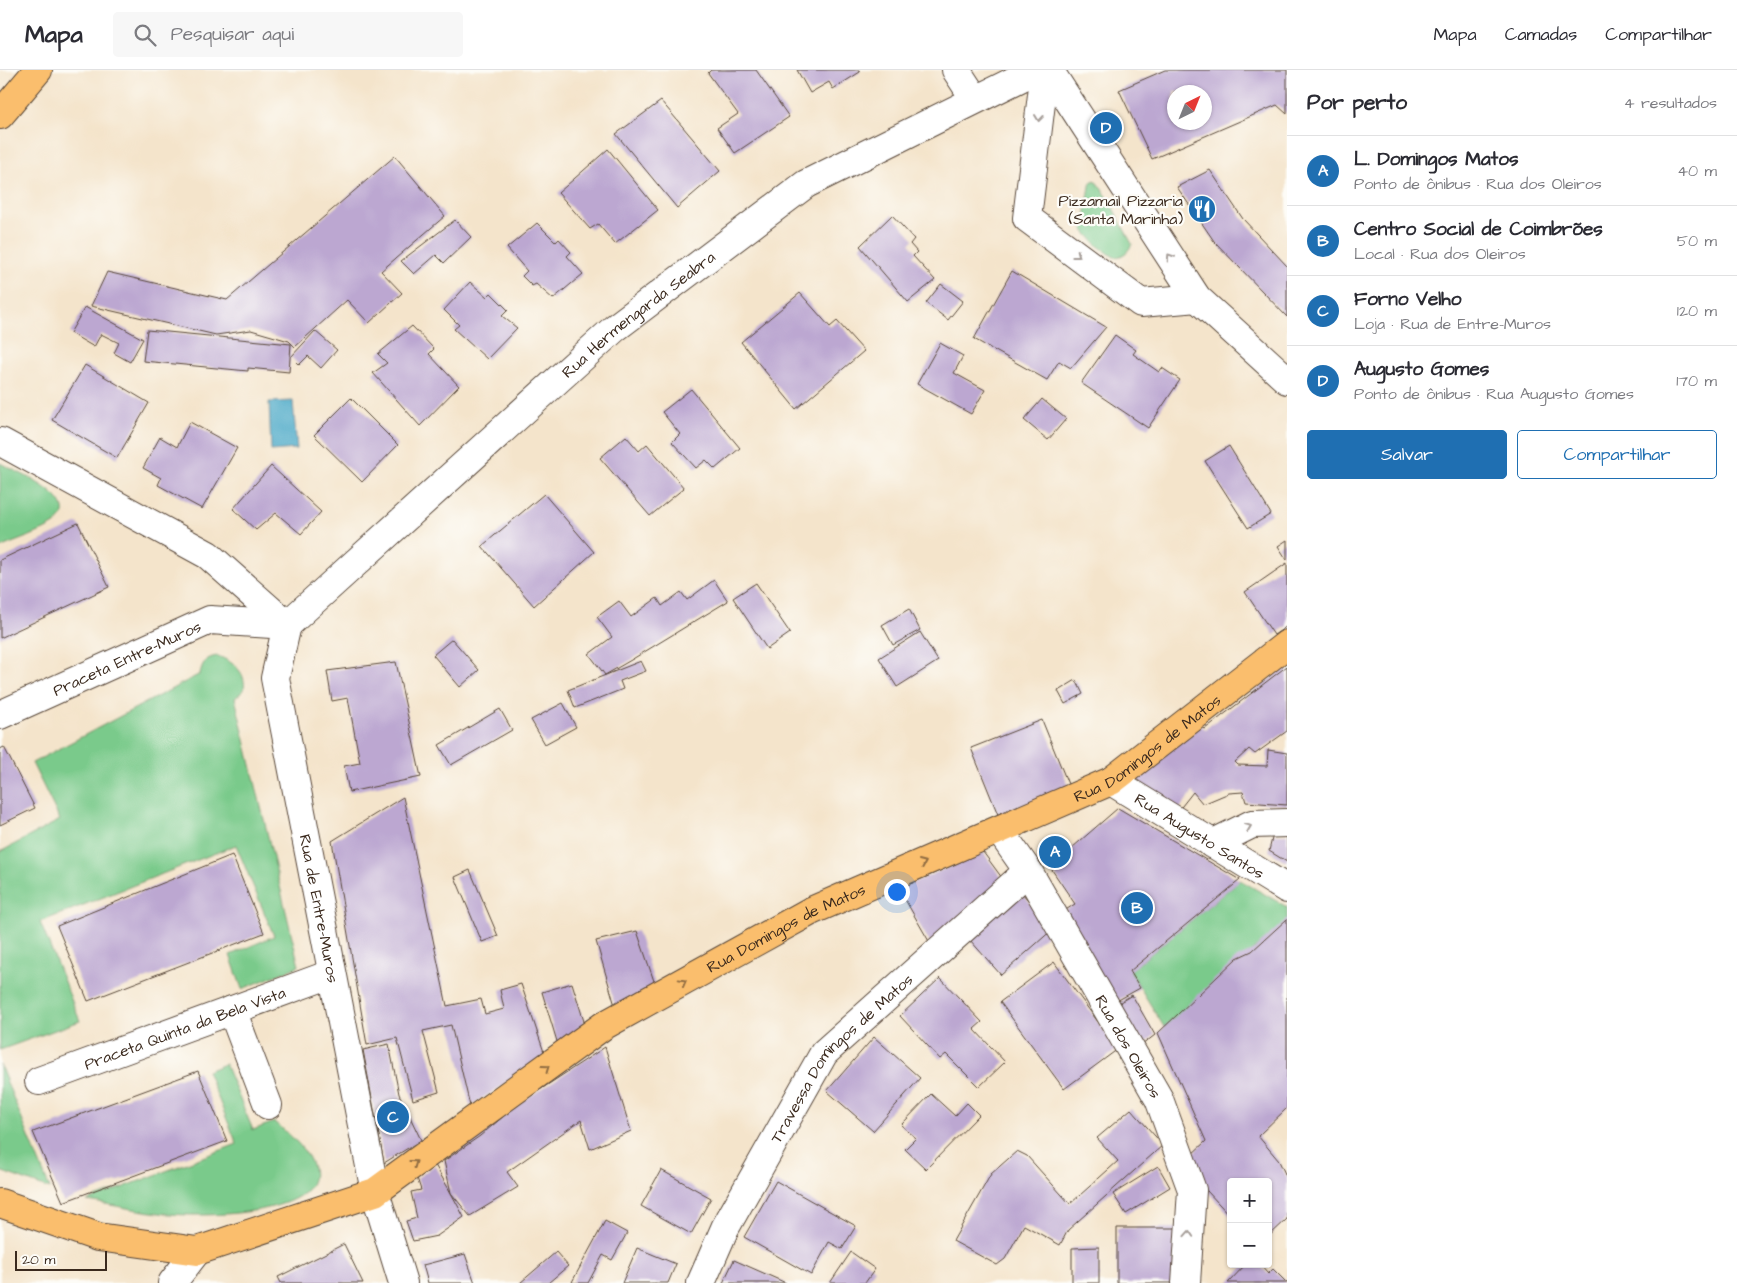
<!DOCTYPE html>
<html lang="pt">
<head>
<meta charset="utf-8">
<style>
	body { margin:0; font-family:"Architects Daughter",sans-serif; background:#f7f7f7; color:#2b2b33 }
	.controls { position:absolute; right:15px; bottom:15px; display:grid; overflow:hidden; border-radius:5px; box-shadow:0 1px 4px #0004 }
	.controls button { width:45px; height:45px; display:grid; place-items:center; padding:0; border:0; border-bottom:1px solid #e1e1e2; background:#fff; color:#2b2b33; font:25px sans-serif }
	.compass { position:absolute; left:1167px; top:15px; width:45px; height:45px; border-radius:50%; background:#fff; box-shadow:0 1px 4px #0004; rotate:43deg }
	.scale { position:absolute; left:15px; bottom:12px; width:92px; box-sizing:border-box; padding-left:5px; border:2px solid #3b2a1e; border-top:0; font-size:14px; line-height:18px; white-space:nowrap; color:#3b2a1e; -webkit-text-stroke:4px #fdfcf7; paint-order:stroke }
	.you { position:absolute; left:896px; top:821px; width:18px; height:18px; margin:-12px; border:4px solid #fff; border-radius:50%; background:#1a73e8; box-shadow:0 0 0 8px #1a73e833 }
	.badge { display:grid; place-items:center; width:32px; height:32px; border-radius:50%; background:#1f6fb2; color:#fff; font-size:16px; font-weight:700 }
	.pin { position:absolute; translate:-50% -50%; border:2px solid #fff; box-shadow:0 1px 5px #0006 }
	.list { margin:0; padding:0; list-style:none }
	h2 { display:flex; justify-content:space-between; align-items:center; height:65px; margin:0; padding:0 20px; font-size:21px }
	h2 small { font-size:16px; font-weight:400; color:#7c7c81 }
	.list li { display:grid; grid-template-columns:32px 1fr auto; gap:15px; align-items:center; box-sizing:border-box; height:70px; padding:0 20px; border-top:1px solid #e1e1e2 }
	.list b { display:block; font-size:19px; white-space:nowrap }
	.list p { margin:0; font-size:16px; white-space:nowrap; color:#7c7c81 }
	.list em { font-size:16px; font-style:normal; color:#7c7c81 }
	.actions { display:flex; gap:10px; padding:15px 20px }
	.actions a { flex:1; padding:11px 0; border:1px solid #1f6fb2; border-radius:5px; text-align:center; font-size:18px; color:#1f6fb2 }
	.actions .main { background:#1f6fb2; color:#fff }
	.icon { flex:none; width:28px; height:28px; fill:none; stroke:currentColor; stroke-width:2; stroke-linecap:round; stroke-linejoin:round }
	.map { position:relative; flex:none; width:1287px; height:1213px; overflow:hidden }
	header { display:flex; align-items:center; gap:30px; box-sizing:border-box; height:70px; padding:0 25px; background:#fff; border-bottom:1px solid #e1e1e2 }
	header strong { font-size:24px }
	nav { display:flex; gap:28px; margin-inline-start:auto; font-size:18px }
	.search { width:350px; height:45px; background:#f7f7f7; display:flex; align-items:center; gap:12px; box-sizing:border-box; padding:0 18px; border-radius:5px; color:#7c7c81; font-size:19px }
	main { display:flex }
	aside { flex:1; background:#fff }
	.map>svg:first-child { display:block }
	.green { fill:#7aca8b; stroke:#5a7a54 }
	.water { fill:#48a8c7; stroke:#426972 }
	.building { fill:#bca7d1; fill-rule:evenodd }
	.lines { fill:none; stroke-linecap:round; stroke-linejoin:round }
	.minor-casing { stroke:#574638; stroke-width:30 }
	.major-casing { stroke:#574638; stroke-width:30 }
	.highway-casing { stroke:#574638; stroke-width:30 }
	.minor { stroke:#fff; stroke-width:28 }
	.major { stroke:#fabe6d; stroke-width:28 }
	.highway { stroke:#fabe6d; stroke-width:28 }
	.oneway { stroke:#a79f9a }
	.oneway2 { stroke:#916d42 }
	.labels { text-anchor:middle; stroke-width:4.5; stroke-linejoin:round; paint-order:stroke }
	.poi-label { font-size:16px; fill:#3b2a1e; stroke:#fdfcf7; text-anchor:end }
	.street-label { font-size:16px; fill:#3b2a1e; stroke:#fdfcf7 }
</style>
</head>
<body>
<header>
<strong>Mapa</strong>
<div class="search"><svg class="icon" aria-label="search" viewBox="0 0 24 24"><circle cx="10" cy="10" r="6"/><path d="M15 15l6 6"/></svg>Pesquisar aqui</div>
<nav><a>Mapa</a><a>Camadas</a><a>Compartilhar</a></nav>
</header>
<main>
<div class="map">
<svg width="1287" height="1213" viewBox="0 0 1287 1213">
	<rect width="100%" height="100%" fill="#fdfcf7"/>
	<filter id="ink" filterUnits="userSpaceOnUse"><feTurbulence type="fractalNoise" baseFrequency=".02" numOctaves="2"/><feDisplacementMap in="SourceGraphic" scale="10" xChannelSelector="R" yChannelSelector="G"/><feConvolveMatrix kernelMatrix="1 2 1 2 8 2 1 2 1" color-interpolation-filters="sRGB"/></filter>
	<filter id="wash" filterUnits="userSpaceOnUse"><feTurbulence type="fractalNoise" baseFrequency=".0096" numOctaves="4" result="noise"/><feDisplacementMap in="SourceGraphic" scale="20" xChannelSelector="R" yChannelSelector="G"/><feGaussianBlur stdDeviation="1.12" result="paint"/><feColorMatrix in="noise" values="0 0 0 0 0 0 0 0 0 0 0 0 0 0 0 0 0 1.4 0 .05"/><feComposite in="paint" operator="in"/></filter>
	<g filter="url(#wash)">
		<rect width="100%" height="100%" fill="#f4e4cb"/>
		<path class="green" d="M1095,110L1106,125L1132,174C1128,182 1123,187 1114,187L1097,175L1083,159L1090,116L1091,112Z
			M0,393C14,401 86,430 56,453C44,462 15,471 0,478Z
			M218,586C233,592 247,602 244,620L235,628L299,896L242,919L230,885L274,866L236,775L40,852L80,951L0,980V782L60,750L32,693L200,604C202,593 206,587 218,586Z
			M1240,810L1287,837V851L1164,957L1130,901Z
			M225,994L253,1060L274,1052C386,1138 232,1149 170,1144C142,1142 114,1135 87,1131L237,1074L207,1001Z
			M0,995L50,1119L0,1101Z"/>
		<path class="water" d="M293,331L297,379L271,381L269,332Z"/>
		<g id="blocks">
			<path class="building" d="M711,0H756L789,47L735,83L717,58L738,44L708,3Z
				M797,0H859L860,2L833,19L829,12L810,23Z
				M1165,0H1287V44L1277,35L1152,89L1119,20ZM1174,22H1204V52H1174Z
				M661,31L720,101L677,138L616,64Z
				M608,79L658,140L615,174L598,154L590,159L558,123Z
				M395,86L445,146L381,201L402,223L369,253L347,230L295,277L289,271L251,260L216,265L91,236L107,202L227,230Z
				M1210,100L1243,149L1287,196V247L1214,171L1177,117Z
				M892,145L914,169L910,174L917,182L913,186L935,210L908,232L860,176Z
				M455,150L471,167L444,193L436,185L414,204L401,191Z
				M537,153L556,172L559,169L571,182L567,186L583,204L553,229L536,214L532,216L522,206L527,201L507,178Z
				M1012,201L1106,257L1071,298L1059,291L1047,310L974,269Z
				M470,212L487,227L491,223L508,240L502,246L517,258L487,289L454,259L459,255L444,240Z
				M941,214L963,231L948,250L926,233Z
				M800,223L830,257L837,251L864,281L796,339L741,272Z
				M85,237L143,269L130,292L114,283L119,273L101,264L94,277L70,263Z
				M412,256L434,279L429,284L459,316L420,356L373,303L387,293L378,284Z
				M147,260L291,274L289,302L248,298V301L143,291Z
				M315,261L337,280L321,298L308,286L299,295L291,287Z
				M1115,265L1136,280L1133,284L1159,302L1162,298L1180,310L1148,358L1081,313Z
				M940,273L963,286L954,303L985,320L971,344L917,314Z
				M85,295L149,333L117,388L52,350Z
				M691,319L740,378L715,399L706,390L696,398L672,372L680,364L662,342Z
				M351,328L398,375L362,412L314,365Z
				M1042,329L1066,349L1048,370L1024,350Z
				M190,352L237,378L202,439L158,415L161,408L143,398L160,367L177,377Z
				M626,366L639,381L647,374L684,418L650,446L600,388Z
				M1229,376L1271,444L1248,458L1205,391Z
				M271,396L321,442L301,464L276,443L256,460L233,439Z
				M544,424L594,482L534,536L482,476Z
				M78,453L109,517L0,568V490Z
				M1287,470V490L1278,476Z
				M1287,493V556L1274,565L1245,522Z
				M714,510L728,531L631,590L605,605L589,584L612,567L597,547L619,531L631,547L657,528L662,536L681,522L687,530Z
				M756,513L790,563L767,579L733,528Z
				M909,539L920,560L893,575L882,555Z
				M920,562L938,591L897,617L879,588Z
				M452,569L479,600L460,617L433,585Z
				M641,591L646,601L620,611L623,619L575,638L568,620Z
				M396,592L421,707L349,722L344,696L360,693L348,628L332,631L327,601Z
				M1287,596V661L1255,684L1249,679L1235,692L1238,695L1267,696L1268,680L1287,683V735L1246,732L1243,722L1229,723L1203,734L1193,722L1178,741L1150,731L1130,705L1198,653L1205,659Z
				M1076,610L1083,624L1065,634L1058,621Z
				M563,633L576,657L545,674L531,650Z
				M500,639L512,660L451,695L439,675Z
				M1042,650L1070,719L999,747L971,678Z
				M4,677L35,738L0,755V679Z
				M403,727L447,936L481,929L485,944L504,939L500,920L521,914L546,988L470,1036L451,955L423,961L439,1022L413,1030L397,968L367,975L332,771Z
				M1118,738L1240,810L1130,901L1140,918L1113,933L1061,843L1075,834L1050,797Z
				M1273,764H1287V792L1269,781Z
				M983,782L1005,812L934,880L899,819Z
				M232,785L264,863L88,931L57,856Z
				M470,800L498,866L482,872L455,807Z
				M1016,816L1053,859L1001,905L962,861Z
				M1287,849V1038L1258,1066L1279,1091L1287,1108V1149L1268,1167V1112H1231V1147L1207,1121L1190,1086L1206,1071L1158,963L1237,888L1252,881Z
				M637,861L656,917L616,939L596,871Z
				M1054,892L1118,979L1064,1019L1000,932Z
				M940,908L982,952L974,959L1005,992L979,1017L946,984L940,989L900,946Z
				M572,913L587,961L559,978L542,922Z
				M1132,925L1155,965L1142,975L1115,935Z
				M874,967L920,1008L873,1061L827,1021Z
				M389,974L399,1024L421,1070L384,1093L363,980Z
				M605,977L631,1061L590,1079L581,1050L507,1102L518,1117L470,1146L451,1123L464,1147L437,1166L413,1171L406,1151L417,1148L411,1122L421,1120L417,1108L435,1095L451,1123L444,1091L480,1066L517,1035Z
				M198,1001L227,1071L63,1132L33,1062Z
				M931,1024L955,1046L967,1033L979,1045L926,1099L905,1079L916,1068L901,1055Z
				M1131,1039L1163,1075L1068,1160L1060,1175L1024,1155L1005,1189L997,1195L953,1171L991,1104L1017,1081L1027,1086L1070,1134L1118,1091L1097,1068Z
				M1158,1096L1170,1117L1126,1144L1113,1124Z
				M661,1100L711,1128L691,1164L641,1136Z
				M776,1111L856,1156L842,1179L829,1172L811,1205L744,1167Z
				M605,1151L627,1163L612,1190L603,1185L588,1213H574L572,1212Z
				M1117,1158H1181V1213H1117Z
				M344,1174L363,1213H281L278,1207Z
				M1099,1177V1213H1072V1178Z
				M637,1178L676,1194L668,1213H622Z
				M556,1182L568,1196L548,1213H520Z
				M851,1182L875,1199L865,1213H830Z
				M465,1184L475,1213H428L423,1195Z
				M734,1190L786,1213H723Z
				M1246,1194H1259L1268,1204L1273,1199L1287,1213H1228Z"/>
		</g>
	</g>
	<g filter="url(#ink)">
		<use href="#blocks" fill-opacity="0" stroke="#574638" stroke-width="1"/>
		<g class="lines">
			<defs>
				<g id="minor">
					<path d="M956,0L975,29"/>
					<path d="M1045,0L1027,148L1141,233L1197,228"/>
					<path d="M1049,0L1197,228L1287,310"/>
					<path d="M1,372L208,485L287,555"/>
					<path id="s1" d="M287,555L615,258L806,114L1036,0"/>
					<path id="s2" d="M287,555L275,608L375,1122L403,1213"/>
					<path id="s3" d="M0,645L210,550L287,555"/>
					<path id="s4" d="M1111,711L1287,819"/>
					<path id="s5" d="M1000,761L1028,801L1159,1029L1192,1120L1186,1213"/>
					<path d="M1212,774L1252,754L1287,753"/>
					<path d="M232,940L268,1035"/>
					<path id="s6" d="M39,1011L331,904"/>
					<path d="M172,1213L197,1181"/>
					<path id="s7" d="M701,1213L725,1158L824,983L1028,801"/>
				</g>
				<g id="major">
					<path id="s8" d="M0,1133L98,1167L197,1181L375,1122L603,956L811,841L1111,711L1287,574"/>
				</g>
				<path id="highway" d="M0,45L38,0"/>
			</defs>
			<use href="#minor" class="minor-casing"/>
			<use href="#major" class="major-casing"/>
			<use href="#highway" class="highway-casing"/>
			<use href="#minor" class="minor"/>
			<use href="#major" class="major"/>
			<use href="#highway" class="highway"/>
		</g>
		<defs><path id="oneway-chevron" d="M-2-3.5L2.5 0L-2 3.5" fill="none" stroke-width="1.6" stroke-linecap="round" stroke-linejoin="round" transform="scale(1.25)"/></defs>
		<g class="oneway">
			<use href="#oneway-chevron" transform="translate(1039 48) rotate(97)"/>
			<use href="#oneway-chevron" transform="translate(1077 185) rotate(37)"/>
			<use href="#oneway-chevron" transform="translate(1170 187) rotate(-123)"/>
			<use href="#oneway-chevron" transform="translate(1248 757) rotate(-21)"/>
			<use href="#oneway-chevron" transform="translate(1189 1164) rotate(-86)"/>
		</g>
		<g class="oneway2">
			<use href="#oneway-chevron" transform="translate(923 793) rotate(-23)"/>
			<use href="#oneway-chevron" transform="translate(683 912) rotate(-29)"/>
			<use href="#oneway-chevron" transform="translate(546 998) rotate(-36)"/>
			<use href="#oneway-chevron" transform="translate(414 1093) rotate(-36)"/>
		</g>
	</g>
	<defs>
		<symbol id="restaurant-disc" viewBox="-11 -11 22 22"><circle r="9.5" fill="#1f6fb2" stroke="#fdfcf7"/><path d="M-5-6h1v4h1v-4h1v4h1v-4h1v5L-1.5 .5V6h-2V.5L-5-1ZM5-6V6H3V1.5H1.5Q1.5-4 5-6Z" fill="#fff"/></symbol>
	</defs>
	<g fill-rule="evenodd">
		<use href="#restaurant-disc" x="1186" y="123" width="32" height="32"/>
	</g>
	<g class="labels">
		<g class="poi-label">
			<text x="1183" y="136">Pizzamail Pizzaria<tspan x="1183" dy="18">(Santa Marinha)</tspan></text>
		</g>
		<g class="street-label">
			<text dy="6" stroke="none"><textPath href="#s1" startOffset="469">Rua Hermengarda Seabra</textPath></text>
			<text dy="6" stroke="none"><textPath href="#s3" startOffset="139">Praceta Entre-Muros</textPath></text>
			<text dy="6" stroke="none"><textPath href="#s8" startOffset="1286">Rua Domingos de Matos</textPath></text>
			<text dy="6" stroke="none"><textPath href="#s4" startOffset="104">Rua Augusto Santos</textPath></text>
			<text dy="6" stroke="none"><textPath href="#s2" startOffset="289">Rua de Entre-Muros</textPath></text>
			<text dy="6" stroke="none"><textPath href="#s8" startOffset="881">Rua Domingos de Matos</textPath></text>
			<text dy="6" stroke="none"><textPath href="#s6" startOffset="155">Praceta Quinta da Bela Vista</textPath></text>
			<text dy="6" stroke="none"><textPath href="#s5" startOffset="251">Rua dos Oleiros</textPath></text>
			<text dy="6" stroke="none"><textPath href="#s7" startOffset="268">Travessa Domingos de Matos</textPath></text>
		</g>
	</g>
</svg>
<div class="controls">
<button>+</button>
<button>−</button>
</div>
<svg class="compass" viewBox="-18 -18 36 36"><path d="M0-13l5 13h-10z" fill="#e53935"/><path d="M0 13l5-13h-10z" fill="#7c7c81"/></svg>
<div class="scale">20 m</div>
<div class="you"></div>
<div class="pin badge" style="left:1055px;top:782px">A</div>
<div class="pin badge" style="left:1137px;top:838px">B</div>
<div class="pin badge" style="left:393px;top:1047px">C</div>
<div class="pin badge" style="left:1106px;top:58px">D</div>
</div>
<aside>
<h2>Por perto<small>4 resultados</small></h2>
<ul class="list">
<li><span class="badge">A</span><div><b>L. Domingos Matos</b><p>Ponto de ônibus · Rua dos Oleiros</p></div><em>40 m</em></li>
<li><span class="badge">B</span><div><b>Centro Social de Coimbrões</b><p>Local · Rua dos Oleiros</p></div><em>50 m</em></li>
<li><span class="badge">C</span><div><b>Forno Velho</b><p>Loja · Rua de Entre-Muros</p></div><em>120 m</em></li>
<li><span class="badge">D</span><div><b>Augusto Gomes</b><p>Ponto de ônibus · Rua Augusto Gomes</p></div><em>170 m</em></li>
</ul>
<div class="actions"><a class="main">Salvar</a><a>Compartilhar</a></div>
</aside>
</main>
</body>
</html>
